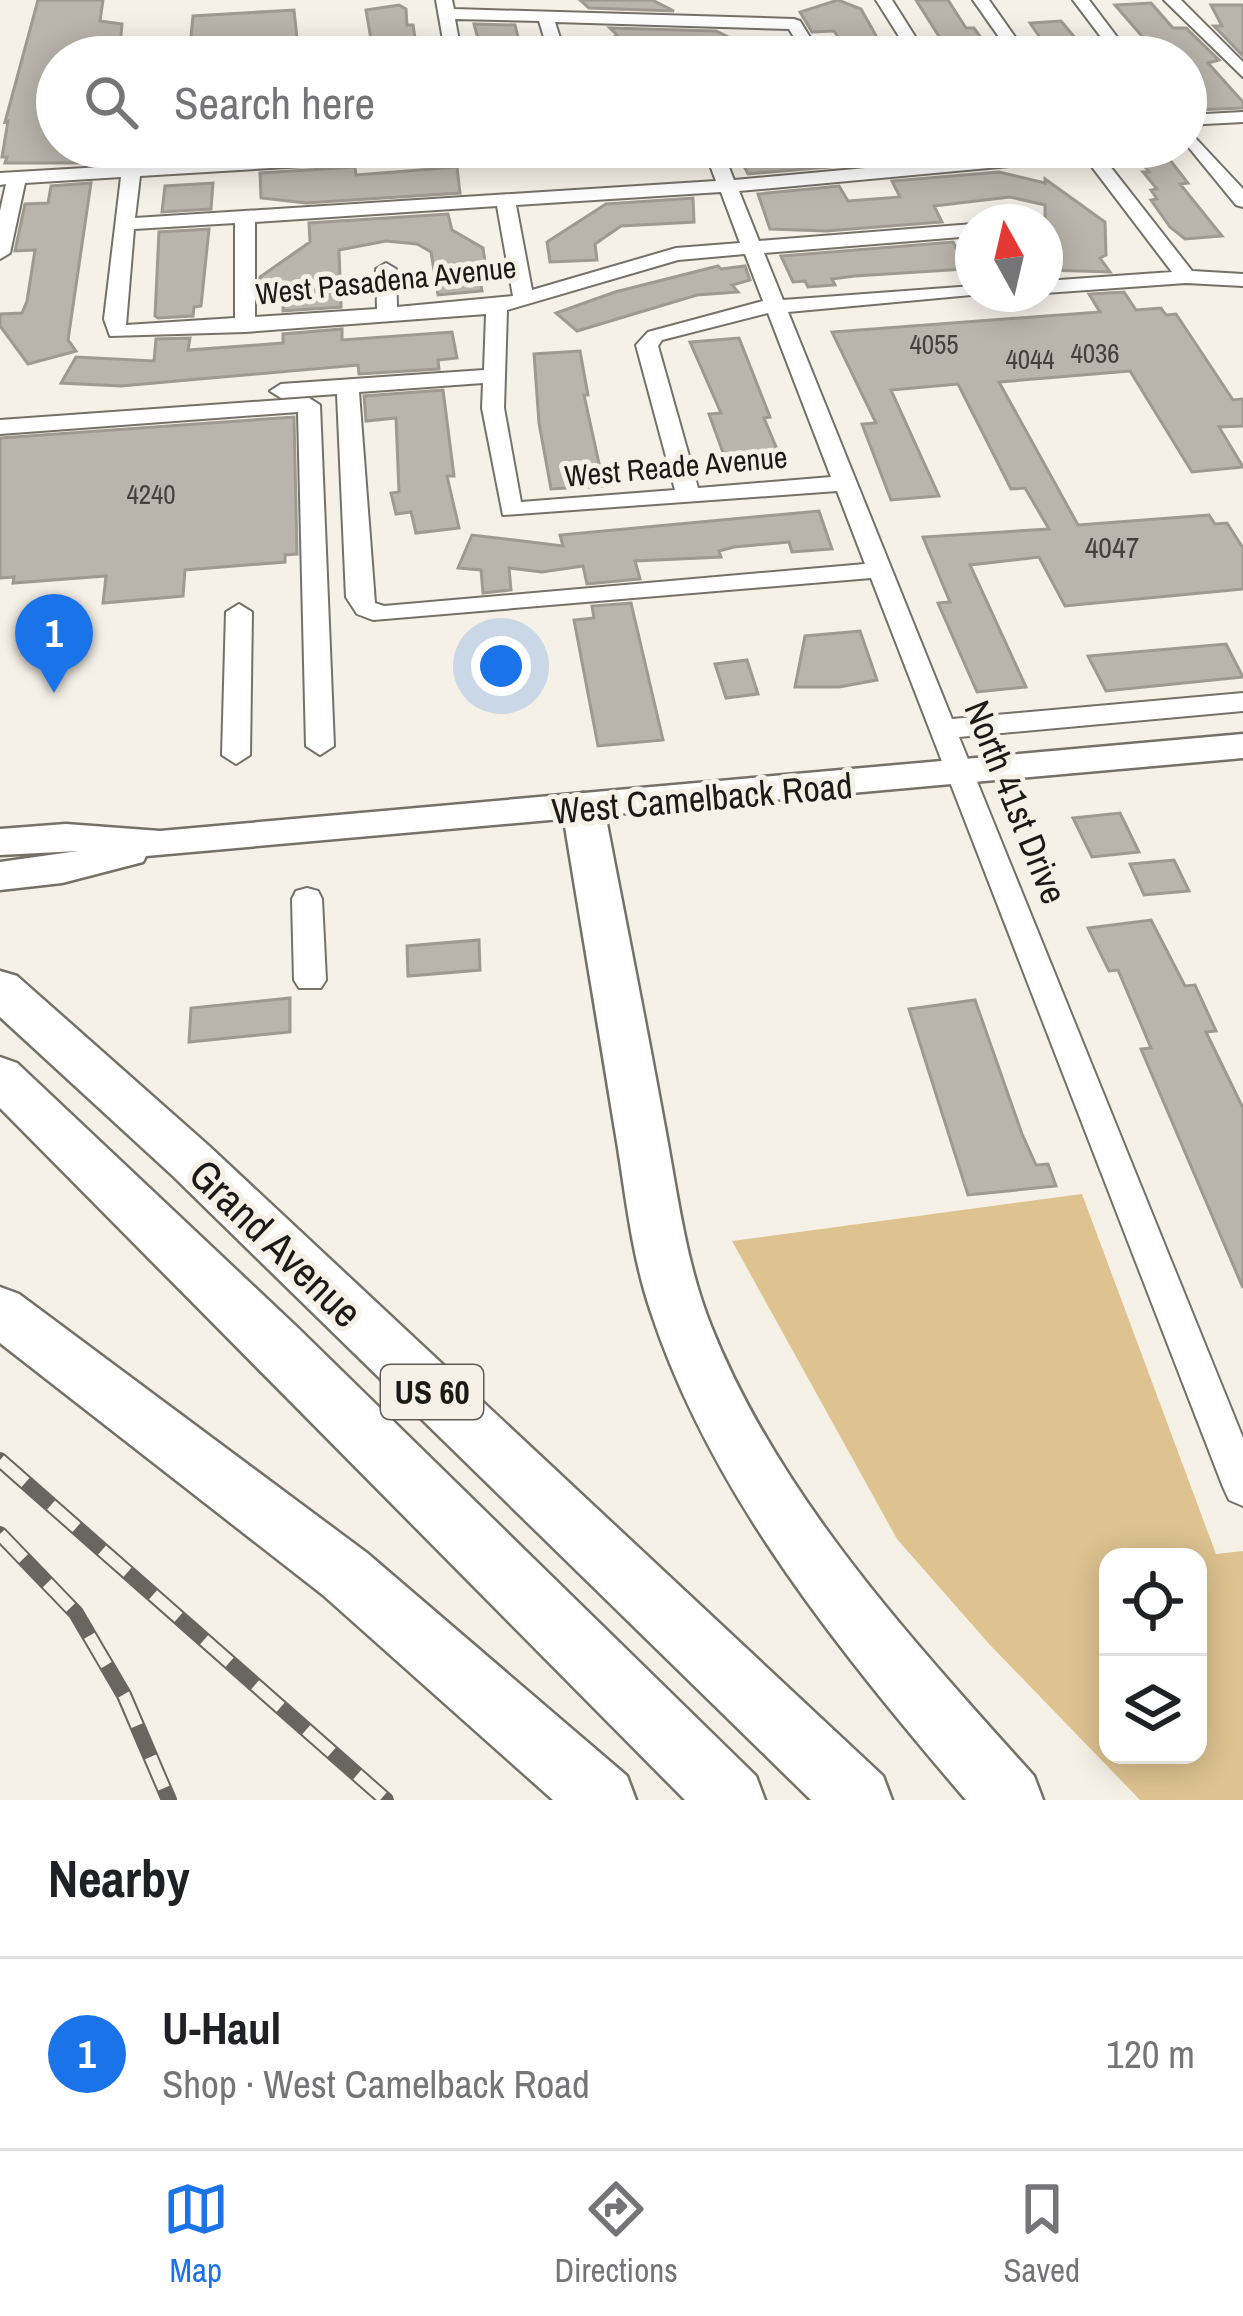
<!DOCTYPE html>
<html lang="en">
<head>
<meta charset="utf-8">
<style>
	body { margin:0; font-family:"Archivo Narrow",sans-serif; background:#f6f6f6; color:#202124 }
	.controls { position:absolute; right:36px; bottom:36px; display:grid; overflow:hidden; border-radius:24px; box-shadow:0 6px 30px #0003 }
	.controls button { width:108px; height:108px; display:grid; place-items:center; padding:0; border:0; border-bottom:3px solid #e0e0e0; background:#fff; color:#202124; font:60px sans-serif }
	.compass { position:absolute; left:955px; top:204px; width:108px; height:108px; border-radius:50%; background:#fff; box-shadow:0 6px 30px #0003; rotate:352deg }
	.you { position:absolute; left:501px; top:666px; width:42px; height:42px; margin:-30px; border:9px solid #fff; border-radius:50%; background:#1a73e8; box-shadow:0 0 0 18px #1a73e833 }
	.badge { display:grid; place-items:center; width:78px; height:78px; border-radius:50%; background:#1a73e8; color:#fff; font-size:39px; font-weight:700 }
	.pin { position:absolute; translate:-50% -99px; filter:drop-shadow(0 3px 6px #0008) }
	.pin::after { content:''; position:absolute; top:63px; width:42px; height:36px; background:inherit; clip-path:polygon(0 0,100% 0,50% 100%) }
	.list { margin:0; padding:0; list-style:none }
	h2 { display:flex; justify-content:space-between; align-items:center; height:156px; margin:0; padding:0 48px; font-size:51px }
	h2 small { font-size:39px; font-weight:400; color:#757577 }
	.list li { display:grid; grid-template-columns:78px 1fr auto; gap:36px; align-items:center; box-sizing:border-box; height:192px; padding:0 48px; border-top:3px solid #e0e0e0 }
	.list b { display:block; font-size:45px; white-space:nowrap }
	.list p { margin:0; font-size:39px; white-space:nowrap; color:#757577 }
	.list em { font-size:39px; font-style:normal; color:#757577 }
	.icon { flex:none; width:66px; height:66px; fill:none; stroke:currentColor; stroke-width:2; stroke-linecap:round; stroke-linejoin:round }
	.map { position:relative; flex:none; width:1243px; height:1800px; overflow:hidden }
	.search { position:absolute; background:#fff; box-shadow:0 6px 30px #0003; left:36px; right:36px; top:36px; height:132px; display:flex; align-items:center; gap:30px; box-sizing:border-box; padding:0 42px; border-radius:66px; color:#757577; font-size:45px }
	.sheet { height:348px; background:#fff }
	nav { display:flex; justify-content:space-around; align-items:center; box-sizing:border-box; height:168px; border-top:3px solid #e0e0e0; background:#fff; font-size:33px; color:#757577 }
	nav a { display:grid; justify-items:center; gap:6px }
	nav .on { color:#1a73e8 }
	.map>svg:first-child { display:block }
	.water { fill:#dec390; fill-rule:evenodd }
	.building { fill:#bab5ac; stroke:#9e9a91; stroke-width:3 }
	.lines { fill:none; stroke-linecap:round; stroke-linejoin:round }
	.minor-casing { stroke:#767168; stroke-width:4 }
	.major-casing { stroke:#767168; stroke-width:5 }
	.highway-casing { stroke:#767168; stroke-width:5 }
	.minor { fill:#fff; fill-rule:evenodd }
	.major { fill:#fff; fill-rule:evenodd }
	.highway { fill:#fff; fill-rule:evenodd }
	.rail-casing { stroke:#696660; stroke-width:16 }
	.rail { stroke:#f6f1e7; stroke-width:12; stroke-dasharray:34; stroke-linecap:butt }
	.labels { text-anchor:middle; stroke-width:10; stroke-linejoin:round; paint-order:stroke }
	.far-number-label { font-size:27px; fill:#44413c }
	.far-street-label { font-size:30px; fill:#1c1a16; stroke:#f6f1e7 }
	.number-label { font-size:30px; fill:#44413c }
	.shield { fill:#f6f1e7; stroke:#5d5a55; stroke-width:3 }
	.shield-label { font-size:33px; font-weight:bold; fill:#1c1a16 }
	.street-label { font-size:36px; fill:#1c1a16; stroke:#f6f1e7 }
	.near-street-label { font-size:42px; fill:#1c1a16; stroke:#f6f1e7 }
</style>
</head>
<body>
<div class="map">
<svg width="1243" height="1800" viewBox="0 0 1243 1800">
	<rect width="100%" height="100%" fill="#f6f1e7"/>
	<path class="water" d="M1082,1194L1216,1554L1243,1551V1800H1140L990,1645L897,1539L732,1241ZM1108,1557H1198V1755H1108Z"/>
	<path class="building" d="M38,0H103L100,21L122,24L119,57H57V147H95L93,163H5L7,157H2L8,121L5,122Z
		M580,0H652L674,11L589,8Z
		M838,0L861,9L888,57H851L834,31L812,32L800,12Z
		M916,0H948L966,28H974L995,57H952Z
		M1151,3L1173,28H1186L1219,60L1208,63L1243,102V108L1197,110L1186,97V57H1160L1115,5Z
		M399,5L406,9L407,25H413L418,57H374L366,10Z
		M1211,5H1243V56L1214,26H1222Z
		M294,10L299,57H189L193,16Z
		M1061,21L1091,57H1054L1030,23Z
		M474,24L515,25L523,57H483Z
		M610,28L716,31L769,57H587L617,35Z
		M734,147H818L829,167L748,174Z
		M874,147H935L938,157L882,162Z
		M1130,147H1160L1188,183L1180,184L1222,236L1185,239L1170,227L1151,200L1157,199L1151,190L1157,189L1143,172H1149Z
		M355,167L356,175L457,167L460,193L306,203L261,198L260,173Z
		M999,172L1045,183V179L1105,222L1106,255L1100,258L1110,272L1045,270V205L1010,197L934,206L942,222L826,231L770,229L758,194L839,186L848,201L900,197L892,181Z
		M91,183L68,340L76,351L28,364L0,326V314L22,313L27,301L35,250L15,251L25,204L48,203L51,186Z
		M213,183L211,209L162,212L165,186Z
		M693,198L694,222L621,226L595,244L597,260L550,262L547,242L606,204Z
		M448,214L452,230L483,248L486,269L478,270L482,291L438,295L431,252L417,244L386,241L339,250L341,307L283,311L284,283L260,285V277L310,242L309,223Z
		M209,229L201,306L194,307L193,316L158,318L155,316L159,232Z
		M953,242L967,269L855,276L832,279L835,285L808,287L805,281L793,282L781,256Z
		M718,266L721,269L745,266L750,280L732,285L738,292L697,295L577,331L556,313L615,292Z
		M1124,292L1136,310L1161,308L1166,315L1176,314L1233,400L1243,399V426L1219,427L1243,467L1192,472L1130,371L999,382L1078,525L1209,515L1215,524L1227,523L1243,548V589L1065,606L1039,557L970,565L1026,687L977,692L938,603L950,602L923,537L1049,529L1025,488L1011,489L958,384L891,390L939,496L891,500L862,424L876,423L832,332L1100,312L1089,294Z
		M342,329V340L452,332L457,358L438,360L439,369L359,374L358,365L121,386L61,383L76,357L154,361L156,339L190,338L188,350L283,343V334Z
		M739,338L770,417L764,418L784,466L730,472L709,414L721,413L690,342Z
		M580,351L588,395H584L604,486L551,489L539,423L534,354Z
		M443,390L454,476H447L459,528L416,533L411,512L396,514L391,493L399,492L396,418L366,421L364,396Z
		M294,417L297,554L285,555V562L185,570L183,596L103,603L106,576L13,583L14,577L0,578V438Z
		M819,511L832,549L792,552L789,542L734,547L719,551L721,557L635,561L640,579L587,584L583,566L542,572L509,568L511,590L483,593L481,570L458,568L472,535L563,546L560,535Z
		M631,603L663,740L598,746L574,620L594,618L592,606Z
		M860,631L877,680L839,687H795L805,636Z
		M1226,644L1243,677L1106,691L1088,656Z
		M747,660L758,694L726,698L715,664Z
		M1120,813L1139,852L1092,857L1073,818Z
		M1174,860L1189,891L1144,895L1130,864Z
		M1151,920L1185,986L1195,985L1216,1031L1206,1032L1243,1108V1288L1141,1049L1151,1048L1118,970L1109,971L1088,928Z
		M479,940L480,970L408,976L407,946Z
		M290,998V1032L189,1042L191,1008Z
		M975,1000L1022,1134L1036,1165L1048,1164L1056,1186L968,1195L909,1009Z"/>
	<g class="lines">
		<defs>
			<path id="minor" d="M436,0H452L454,9L794,19L800,21L822,57H806L789,29L555,22L566,57H550L539,21L455,19L462,57H446Z
				M876,0H892L928,57H912Z
				M973,0H989L1029,57H1013Z
				M1073,0H1089L1132,57H1116Z
				M1164,0H1181L1243,62V77Z
				M1243,112V122L1186,125V115Z
				M1186,128L1243,189V207L1236,205L1186,144Z
				M445,147H545L536,152L140,176L135,218L716,181L703,147H721L734,180L1095,147L1192,271L1243,274V286L1186,283L1045,293V281L1172,272L1086,159L739,191L759,241L973,224V236L764,253L783,300L973,286V294H982L788,312L952,719L1243,693V711L959,737L1243,1438V1506L1229,1500L1223,1487L871,578L373,620L357,614L346,597L337,394L281,398L270,391L281,384L484,370L486,314L245,332L110,336L104,319L121,177L25,183L10,253L0,259V211L6,184L0,185V173ZM721,192L740,243L676,248L532,290L516,205ZM497,206L513,296L397,307L396,269L386,263L376,269L377,309L255,317V222ZM235,223V318L126,325L134,229ZM745,254L763,301L648,332L636,345L675,490L521,502L504,408L507,310L678,260ZM768,313L831,477L698,488L658,346L662,340ZM483,383L482,408L503,515L837,491L865,564L384,606L375,603L359,392Z
				M1008,215L1018,221L996,222Z
				M309,398L320,405L334,746L320,755L306,746L298,412L0,434V420Z
				M239,604L252,612L250,755L236,764L222,755L226,612Z
				M307,888L318,891L322,899L326,980L321,988H299L294,980L292,899L296,891Z"/>
			<path id="major" d="M1243,734V758L146,856L143,862L62,883L0,890V862L78,851L0,855V829L66,824L160,831Z"/>
			<path id="highway" d="M583,793L598,797L604,808C624,913 645,1017 664,1122C677,1190 685,1261 711,1326C779,1497 913,1641 1034,1776L1043,1800H966C842,1654 712,1497 651,1312C630,1251 625,1186 614,1124C597,1018 579,913 562,808L568,797Z
				M0,971L17,976L209,1146L883,1776L892,1800H811L173,1176L0,1017Z
				M0,1057L17,1063L298,1328L756,1776L765,1800H685L0,1108Z
				M0,1287L19,1294L367,1553L627,1776L636,1800H553L323,1595L0,1343Z"/>
		</defs>
		<use href="#minor" class="minor-casing"/>
		<use href="#major" class="major-casing"/>
		<use href="#highway" class="highway-casing"/>
		<use href="#minor" class="minor"/>
		<use href="#major" class="major"/>
		<use href="#highway" class="highway"/>
		<defs>
			<path id="rail" d="M0,1460L386,1800
				M0,1534L76,1613L124,1695L169,1800"/>
		</defs>
		<use href="#rail" class="rail-casing"/>
		<use href="#rail" class="rail"/>
	</g>
	<g class="labels">
		<g class="far-number-label">
			<text x="934" y="354">4055</text>
			<text x="1095" y="363">4036</text>
			<text x="1030" y="369">4044</text>
			<text x="151" y="504">4240</text>
		</g>
		<g class="far-street-label">
			<text transform="translate(386 281) rotate(-6)" y="10">West Pasadena Avenue</text>
			<text transform="translate(676 467) rotate(-5)" y="10">West Reade Avenue</text>
		</g>
		<g class="number-label">
			<text x="1112" y="558">4047</text>
		</g>
		<rect class="shield" x="381" y="1365" width="102" height="54" rx="9"/>
		<g class="shield-label">
			<text x="432" y="1404">US 60</text>
		</g>
		<g class="street-label">
			<text transform="translate(702 798) rotate(-5)" y="13">West Camelback Road</text>
			<text transform="translate(1016 802) rotate(68)" y="13">North 41st Drive</text>
		</g>
		<g class="near-street-label">
			<text transform="translate(276 1243) rotate(44)" y="15">Grand Avenue</text>
		</g>
	</g>
</svg>
<div class="controls">
<button><svg class="icon" aria-label="locate" viewBox="0 0 24 24"><circle cx="12" cy="12" r="6"/><path d="M12 2v4M12 18v4M2 12h4M18 12h4"/></svg></button>
<button><svg class="icon" aria-label="layers" viewBox="0 0 24 24"><path d="M12 4l9 5-9 5-9-5zM3 14l9 5 9-5"/></svg></button>
</div>
<svg class="compass" viewBox="-18 -18 36 36"><path d="M0-13l5 13h-10z" fill="#e53935"/><path d="M0 13l5-13h-10z" fill="#757577"/></svg>
<div class="you"></div>
<div class="pin badge" style="left:54px;top:693px">1</div>
<div class="search"><svg class="icon" aria-label="search" viewBox="0 0 24 24"><circle cx="10" cy="10" r="6"/><path d="M15 15l6 6"/></svg>Search here</div>
</div>
<section class="sheet">
<h2>Nearby<small></small></h2>
<ul class="list">
<li><span class="badge">1</span><div><b>U-Haul</b><p>Shop · West Camelback Road</p></div><em>120 m</em></li>
</ul>
</section>
<nav>
<a class="on"><svg class="icon" aria-label="map" viewBox="0 0 24 24"><path d="M3 6l6-2 6 2 6-2v14l-6 2-6-2-6 2zM9 4v14M15 6v14"/></svg>Map</a>
<a><svg class="icon" aria-label="directions" viewBox="0 0 24 24"><path d="M12 3l9 9-9 9-9-9zM9 14v-3h6M13 9l2 2-2 2"/></svg>Directions</a>
<a><svg class="icon" aria-label="saved" viewBox="0 0 24 24"><path d="M7 4h10v16l-5-4-5 4z"/></svg>Saved</a>
</nav>
</body>
</html>
